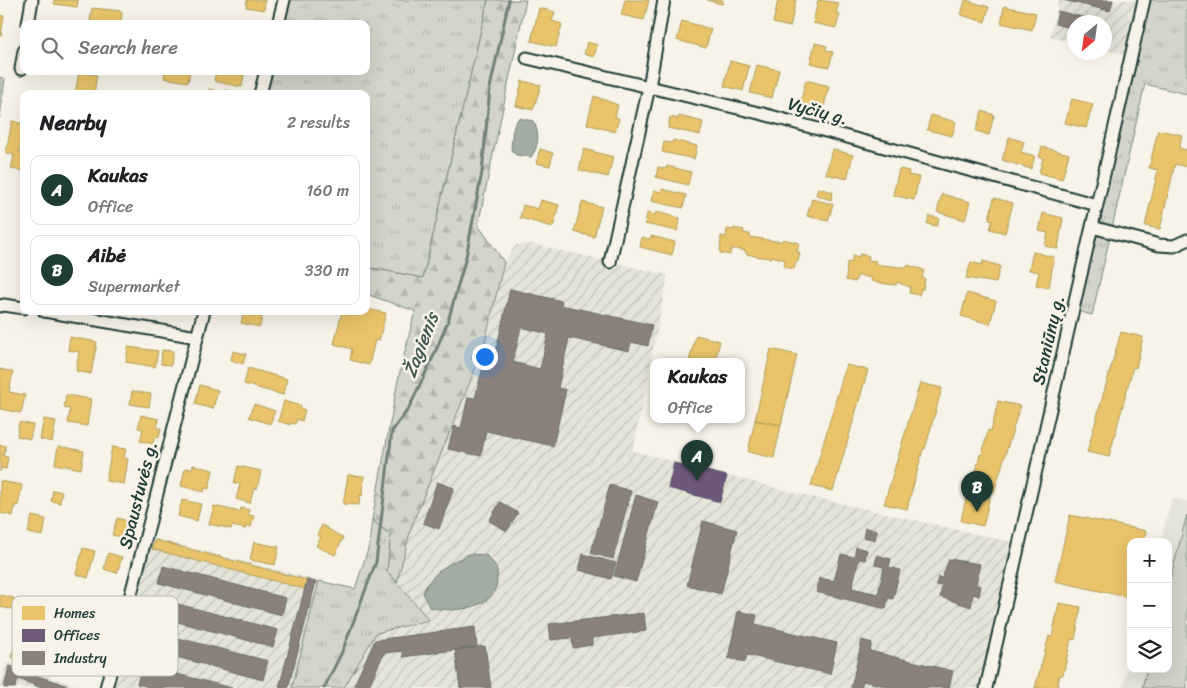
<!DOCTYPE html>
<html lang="en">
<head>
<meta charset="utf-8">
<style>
	body { margin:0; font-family:Sriracha,sans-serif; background:#f2f2f2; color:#202124 }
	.controls { position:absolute; right:15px; bottom:15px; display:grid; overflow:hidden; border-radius:10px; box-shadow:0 5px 20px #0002 }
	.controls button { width:45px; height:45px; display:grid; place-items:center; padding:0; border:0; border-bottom:1px solid #e0e0e0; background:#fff; color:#202124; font:25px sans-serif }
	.compass { position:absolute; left:1067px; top:15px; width:45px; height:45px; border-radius:50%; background:#fff; box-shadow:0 5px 20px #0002; rotate:209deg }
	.you { position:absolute; left:484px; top:356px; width:18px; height:18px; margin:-12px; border:4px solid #fff; border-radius:50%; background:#1a73e8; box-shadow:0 0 0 8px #1a73e833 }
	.badge { display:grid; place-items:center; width:32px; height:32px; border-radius:50%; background:#1f3d34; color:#fff; font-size:16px; font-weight:700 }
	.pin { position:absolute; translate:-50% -41px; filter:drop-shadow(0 1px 2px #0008) }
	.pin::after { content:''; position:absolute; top:26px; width:18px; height:15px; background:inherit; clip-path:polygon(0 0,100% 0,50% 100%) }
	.popup { position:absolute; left:650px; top:358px; width:95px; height:65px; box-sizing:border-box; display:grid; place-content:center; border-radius:10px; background:#fff; filter:drop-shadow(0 1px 4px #0005); font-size:16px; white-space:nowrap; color:#757577 }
	.popup b { font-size:19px; color:#202124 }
	.popup::after { content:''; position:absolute; left:50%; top:100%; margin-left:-10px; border:10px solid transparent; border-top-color:#fff }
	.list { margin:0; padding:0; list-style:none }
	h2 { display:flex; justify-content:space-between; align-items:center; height:65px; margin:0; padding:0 20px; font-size:21px }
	h2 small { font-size:16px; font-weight:400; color:#757577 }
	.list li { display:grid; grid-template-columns:32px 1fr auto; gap:15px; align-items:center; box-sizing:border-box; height:70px; margin:0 10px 10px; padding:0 10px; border:1px solid #e0e0e0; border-radius:10px }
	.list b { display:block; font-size:19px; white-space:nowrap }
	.list p { margin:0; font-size:16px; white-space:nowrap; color:#757577 }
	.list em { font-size:16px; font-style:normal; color:#757577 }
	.icon { flex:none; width:28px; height:28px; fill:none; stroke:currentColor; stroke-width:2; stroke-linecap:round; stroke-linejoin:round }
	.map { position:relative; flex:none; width:1187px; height:688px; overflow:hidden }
	.search { position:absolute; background:#fff; box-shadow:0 5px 20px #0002; left:20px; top:20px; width:350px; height:55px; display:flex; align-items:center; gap:12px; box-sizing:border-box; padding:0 18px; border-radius:10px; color:#757577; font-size:19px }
	.panel { position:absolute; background:#fff; box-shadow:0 5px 20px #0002; left:20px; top:90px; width:350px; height:225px; border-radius:10px }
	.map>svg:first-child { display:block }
	.built { fill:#e5e4d9 }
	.industrial { fill:url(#industrial-furrows) }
	.grass { fill:url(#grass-tufts); stroke:#79897f }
	.forest { fill:url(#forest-firs); stroke:#79897f }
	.pitch { fill:#d3d5ca; stroke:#79897f }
	.water { fill:#a4ada3; stroke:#6f8077 }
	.homes { fill:#e9c46a; stroke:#ac9c5a }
	.offices { fill:#6d597a; stroke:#565165 }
	.industry { fill:#8a817c; stroke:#6a6d66; fill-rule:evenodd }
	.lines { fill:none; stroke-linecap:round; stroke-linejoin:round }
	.stream { stroke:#6f8077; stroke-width:3 }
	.minor-casing { stroke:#1f3d34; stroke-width:15 }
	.minor { stroke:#f7f3e8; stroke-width:11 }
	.labels { text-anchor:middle; stroke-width:5; stroke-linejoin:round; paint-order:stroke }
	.street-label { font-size:18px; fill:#1f3d34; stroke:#f7f3e8 }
	.water-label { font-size:19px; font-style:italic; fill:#405950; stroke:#f7f3e8 }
	.key { fill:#f7f3e8; stroke:#b6bcb2; stroke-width:1 }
	.key-label { font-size:14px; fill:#1f3d34 }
</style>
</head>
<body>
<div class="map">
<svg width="1187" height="688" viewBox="0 0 1187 688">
	<defs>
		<pattern id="industrial-furrows" width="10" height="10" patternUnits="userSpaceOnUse" patternTransform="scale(1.25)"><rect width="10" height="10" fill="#e5e4d9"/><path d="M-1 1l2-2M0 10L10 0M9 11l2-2" fill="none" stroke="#c4c4bb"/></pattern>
		<pattern id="grass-tufts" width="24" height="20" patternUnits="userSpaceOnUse" patternTransform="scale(1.25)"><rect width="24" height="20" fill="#d3d5ca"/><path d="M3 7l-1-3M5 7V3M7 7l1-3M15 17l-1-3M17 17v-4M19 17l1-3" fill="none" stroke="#b5b8ae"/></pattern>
		<pattern id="forest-firs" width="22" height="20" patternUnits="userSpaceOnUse" patternTransform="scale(1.25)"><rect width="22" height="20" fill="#d3d5ca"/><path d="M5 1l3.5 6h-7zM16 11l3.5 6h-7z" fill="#b5b8ae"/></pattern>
	</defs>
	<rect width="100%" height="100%" fill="#f7f3e8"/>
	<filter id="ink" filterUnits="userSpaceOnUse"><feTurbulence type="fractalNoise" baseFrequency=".02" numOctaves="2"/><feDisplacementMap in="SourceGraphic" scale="10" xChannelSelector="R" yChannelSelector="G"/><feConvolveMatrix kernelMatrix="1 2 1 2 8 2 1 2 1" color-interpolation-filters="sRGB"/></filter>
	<g filter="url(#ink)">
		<path class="built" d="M1172,498L1187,501V688H1122L1131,655V669H1168V542H1160Z"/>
		<path class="industrial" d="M1059,0H1138L1125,55L1105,50L1104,22H1074V43L1050,37Z
			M532,244L668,275L633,451L804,495L1012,542L979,688H344L376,633L428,620L397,582L412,525L483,350L504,262L516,245Z
			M149,537L319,581L292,688H110Z
			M7,663L85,688H0Z"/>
		<path class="grass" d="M290,0H488L423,278L366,267V94H266L272,71H366V24H284Z
			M1138,0H1187V94L1145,84L1092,315L1078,311L1137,59L1125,55Z
			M372,520L391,535L387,571L429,620L376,633L344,688H292L319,581L355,589L369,546Z"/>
		<path class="forest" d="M488,0H526L478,225L504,262L483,350L412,525L397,582L387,571L391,535L372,520L398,380L415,311L366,294V267L423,278Z
			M0,77L5,79L0,117Z"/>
		<path class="pitch" d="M1187,515V688H1142L1147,669H1168V587Z"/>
		<path class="water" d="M519,118L533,121C540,131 539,147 531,157L516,155L511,150C512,140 511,125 519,118Z
			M469,554L486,555C489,559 494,563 496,567C498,570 497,575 497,578C499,609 452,614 429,607L423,593C431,572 450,563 469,554Z"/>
		<path class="homes" d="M54,0H78L77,7L54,4Z
			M247,0H265L264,10L246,7Z
			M625,0H649L644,20L621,15Z
			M707,0H723L722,4Z
			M778,0H796L790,27L773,23Z
			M818,0L839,3L836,13L840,14L836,28L813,23Z
			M965,0L989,7L985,22L961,15Z
			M1004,6L1036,13L1032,30L1001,23Z
			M92,8L122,11L121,24L90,22Z
			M539,8L555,12L552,21L562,24L556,47L531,41Z
			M0,15L4,16L1,36H0Z
			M682,21L711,29L706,48L677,40Z
			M587,42L597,45L594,57L584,54Z
			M815,43L827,46L826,50L833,52L829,67L810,63Z
			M730,61L749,66L743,91L724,86Z
			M757,65L779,70L772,98L750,93Z
			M165,71H190L188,82L164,78Z
			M216,71H234L244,75L242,87L214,81Z
			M79,72L97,75L94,94H75Z
			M806,80L829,86L823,110L800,104Z
			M522,81L541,85L533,110L516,106Z
			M209,89L225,93L226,90L237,92L208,94Z
			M594,96L618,105L615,117L619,118L615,132L587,124Z
			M1072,99L1093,104L1086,128L1065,123Z
			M982,111L994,115L989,135L976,131Z
			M931,115L956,122L952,136L927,130Z
			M679,116L703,122L700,135L668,128L670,117L678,119Z
			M12,121L24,124V139L22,138L19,152L24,153L22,171L11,169L14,155L6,153Z
			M1158,130L1182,135L1179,148L1187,150V167L1175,164L1160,229L1145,226L1158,170L1149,168Z
			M1009,137L1024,142L1021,152L1035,156L1031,169L1002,160Z
			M673,140L697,146L694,159L662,152L664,142L672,143Z
			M1042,147L1069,154L1062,179L1039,173L1043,158L1039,157Z
			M540,149L553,153L550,166L536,163Z
			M584,149L613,157L608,177L579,170Z
			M832,149L853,155L847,179L826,174Z
			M667,166L691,172L688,185L656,177L658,167L666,169Z
			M899,169L909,171L908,175L919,177L914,200L893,195Z
			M818,188L833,192L831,200L816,195Z
			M662,189L686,195L683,208L651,201L654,190L661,192Z
			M942,194L970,202L965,220L937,212Z
			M994,198L1013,203L1005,233L990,229L993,220L989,219Z
			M812,199L833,204L828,221L807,216Z
			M541,200L559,205L553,227L520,218L523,205L538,209Z
			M582,202L602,207L594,237L574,232Z
			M656,212L680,218L677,231L645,224L647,213L655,215Z
			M1043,213L1063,218L1058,249L1045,246L1048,233L1039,231Z
			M929,216L939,218L937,226L927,224Z
			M734,228L744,230L743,233L750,234V237L774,241H782L783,239L799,243L797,252H800L798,262H796L794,269L784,267L785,260L772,256L771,258L761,257L746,254V251L737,249H731L730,255L720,253L721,236L726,237L727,229L734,230Z
			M651,236L675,242L672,255L640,247L642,237L650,239Z
			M1033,252L1054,257L1049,288L1036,285L1039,272L1029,270Z
			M860,254L869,256L868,260L876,261L875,264L900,267H907L908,265L924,270L922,278L925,279L923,289H921L919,295L909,293L910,287L897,282L896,285L886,284L871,281V278L862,276H857L855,282L846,280L847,262L851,263L853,255L859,257Z
			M983,261L1000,266L996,283L966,278L971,262L982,265Z
			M967,293L996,301L990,324L961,316Z
			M366,303L367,309L386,313L379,341L375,340L369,365L350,360L352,349L334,344L342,311H366Z
			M244,311L263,312L260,327L241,323Z
			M1121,332L1143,337L1136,368L1133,367L1109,457L1087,452Z
			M696,335L720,341L715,362H689Z
			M70,337L97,342L91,374L76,371L79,352L68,350Z
			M128,347L158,351L155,367L126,362Z
			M771,349L797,355L781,425L755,420Z
			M162,350L173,351L171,365L161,364Z
			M233,351L246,354L243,364L231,360Z
			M846,365L868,370L833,491L811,486Z
			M248,368L287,379L283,395L244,384Z
			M0,369L13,372L9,392L25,395L21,413L0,409Z
			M920,383L942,388L925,449H923L907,509L884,504Z
			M200,385L218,390L213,409L195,404Z
			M132,391L151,394L149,407L130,404Z
			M66,395L91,399L87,426L68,423L70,409L64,408Z
			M284,401L301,406L300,409L305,410L302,421L297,419L295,424L290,423V425L278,421Z
			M998,401L1020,406L994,492H991L983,526L961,521L968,489L972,490L980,454L982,455L988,430L991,431Z
			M254,404L275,411L270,424L249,417Z
			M141,415L159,419L157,428H161L159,438L155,437L153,444L140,441L143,429L138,428Z
			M44,419L56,421L52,442L40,439Z
			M755,420L781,425L774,458L748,452Z
			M19,422L33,425L30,439L17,436Z
			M0,445L6,446L3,456L8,457L6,469L1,468L0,472Z
			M58,446L84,451L81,469L55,464Z
			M112,447L126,449L124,458L128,459L124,484L106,481Z
			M193,465L213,470L209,489L205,488L204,492L181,486L185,468L192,469Z
			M238,466L261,471L257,489L254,488L250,503L236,499L240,484L234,483Z
			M348,475L364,476L362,496L360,495L359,505L343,504Z
			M0,481L22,485L18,506L15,505L13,516L0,513Z
			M53,490L62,492L60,503L51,501Z
			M182,500L201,504L197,521L178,516Z
			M214,506L240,512L241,508L249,510L248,515L254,516L251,527L246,526V529L232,526L231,529L209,524Z
			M1070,515L1146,531L1144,542H1131V598L1055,581Z
			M32,516L46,519L43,536L28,533Z
			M117,518L131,522L126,538L112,535Z
			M322,525L343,538L335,555L316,546L321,537L317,535Z
			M155,540L307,580L305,589L152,549Z
			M254,542L279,547L275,565L250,560Z
			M83,548L95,551L88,578L76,574Z
			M108,553L122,557L117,573L104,569Z
			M0,595L14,598L11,609L0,607Z
			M1059,603L1081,607L1075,640L1071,639L1063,675H1060L1057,688H1035L1049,636L1052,637Z
			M88,629L98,631L97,638H100L98,648H95L93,656L77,652L81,635L87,636Z
			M19,634L36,640L28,662L11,657Z"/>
		<path class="offices" d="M674,463L727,476L720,502L668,488Z"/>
		<path class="industry" d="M1063,0H1113L1110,11Z
			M1058,11L1107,23L1104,34V22H1074V29L1055,24Z
			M510,289L562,301L561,305L652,325L648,346L631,342L629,351L569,338L558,388L566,390L553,446L486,431L481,456L448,449L454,426L461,428L468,397L475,398L482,370L491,372ZM521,327L548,334L540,369L513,362Z
			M437,482L454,488L439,529L423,523Z
			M610,485L631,491L613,559L591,553Z
			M636,495L658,502L636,582L614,576Z
			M500,502L518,513L507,531L489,521Z
			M703,521L737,530L721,594L687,585Z
			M865,528L877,530L875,540L863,537Z
			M856,547L867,550L865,560L859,559L852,588L878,594L884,567L875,565L877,555L891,559L889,567L900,570L893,599L888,598L886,609L816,592L819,578L834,581L841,554L854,557Z
			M583,554L616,563L611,579L579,570Z
			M949,559L980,564L976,585L981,586L979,596L973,594L971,607L940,597L942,586L936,585L938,577L942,578Z
			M163,566L286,598L282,615L159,583Z
			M307,580L316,582L288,688H279Z
			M155,598L278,630L273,647L151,615Z
			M738,611L757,615L755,624L837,643L830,674L747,655L745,662L728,658Z
			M644,613L646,631L592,638V645L573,648L572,638L551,640L549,624Z
			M475,627L477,647L403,657V651L384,653L368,688L354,685L375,640Z
			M151,631L268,661L263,680L146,649Z
			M862,640L872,643L870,651L953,671L949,688H894L863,681L861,688H851Z
			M485,646L491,688H460L455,650Z
			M142,665L232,688H153L137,684Z
			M9,666L36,673L35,675L74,688H42L18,679L15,688H4Z"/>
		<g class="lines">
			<path class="stream" d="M324,688L342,652L376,562L392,431L409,408L434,355L448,321L466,257L482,172L490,88L509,0"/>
			<defs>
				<path id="minor" d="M28,24L32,0
					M278,24L284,0
					M527,58L763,114L1097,205
					M21,69L24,51
					M260,94L266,71
					M1092,227L1159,245L1174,246L1187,240
					M610,262L649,87L664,0
					M0,306L4,305L24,308
					M44,311L197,337
					M106,688C140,563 171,437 204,311
					M986,688L1144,0"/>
			</defs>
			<use href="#minor" class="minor-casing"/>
			<use href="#minor" class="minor"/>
		</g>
	</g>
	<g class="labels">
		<g class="street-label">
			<text transform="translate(818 111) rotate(15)" y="6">Vyčių g.</text>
			<text transform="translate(1048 340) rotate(-77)" y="6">Staniūnų g.</text>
			<text transform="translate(138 495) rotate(-76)" y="6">Spaustuvės g.</text>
		</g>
		<g class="water-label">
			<text transform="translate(420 345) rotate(-69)" y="7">Žagienis</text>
		</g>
	</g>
	<rect x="12" y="596" width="166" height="80" rx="8" class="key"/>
	<rect x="22" y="606" width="23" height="14" fill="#e9c46a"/>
	<rect x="22" y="629" width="23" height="13" fill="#6d597a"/>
	<rect x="22" y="651" width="23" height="14" fill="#8a817c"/>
	<g class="key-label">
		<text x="54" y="618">Homes</text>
		<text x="54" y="640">Offices</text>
		<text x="54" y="663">Industry</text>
	</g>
</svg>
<div class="controls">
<button>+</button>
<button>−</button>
<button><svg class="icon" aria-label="layers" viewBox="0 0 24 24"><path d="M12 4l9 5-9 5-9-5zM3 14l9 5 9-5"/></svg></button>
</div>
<svg class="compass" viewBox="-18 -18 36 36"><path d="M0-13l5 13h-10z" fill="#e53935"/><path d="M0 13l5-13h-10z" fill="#757577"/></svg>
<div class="you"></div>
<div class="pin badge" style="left:697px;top:481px">A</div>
<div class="popup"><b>Kaukas</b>Office</div>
<div class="pin badge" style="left:977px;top:512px">B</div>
<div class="search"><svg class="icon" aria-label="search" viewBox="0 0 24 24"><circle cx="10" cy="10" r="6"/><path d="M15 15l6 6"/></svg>Search here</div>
<section class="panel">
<h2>Nearby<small>2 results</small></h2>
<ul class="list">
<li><span class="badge">A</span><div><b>Kaukas</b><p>Office</p></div><em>160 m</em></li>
<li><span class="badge">B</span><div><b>Aibė</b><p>Supermarket</p></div><em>330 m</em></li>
</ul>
</section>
</div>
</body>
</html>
